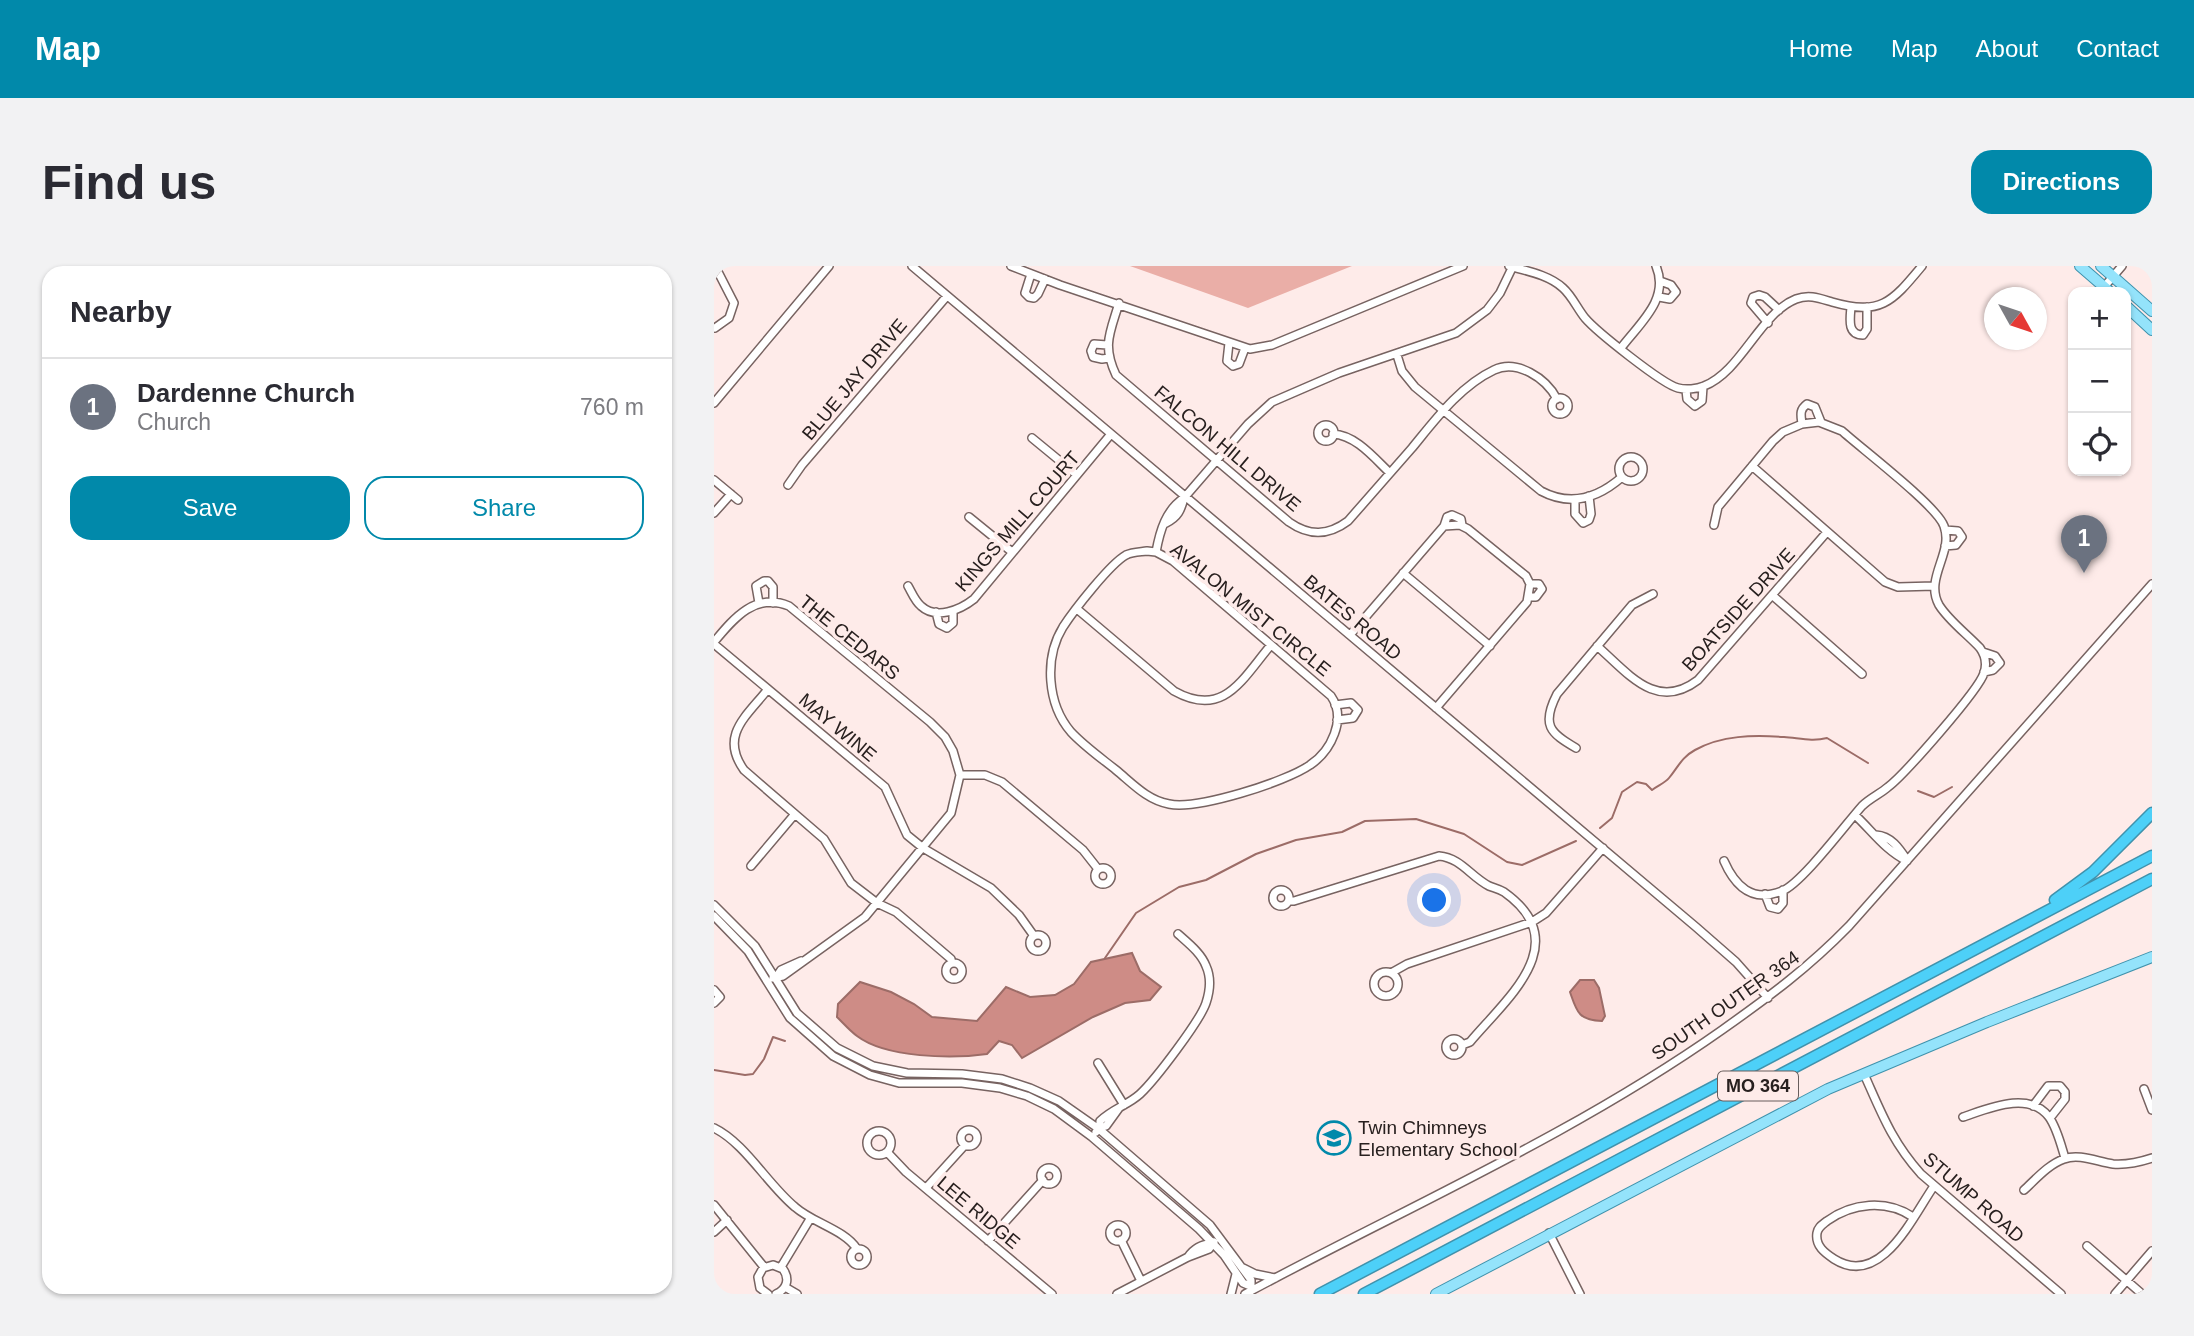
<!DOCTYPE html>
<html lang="en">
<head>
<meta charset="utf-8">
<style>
	body { margin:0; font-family:Arial,sans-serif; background:#f2f2f3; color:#2b2b33 }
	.controls { position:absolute; right:21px; top:21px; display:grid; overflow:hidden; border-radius:14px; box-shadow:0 2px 5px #0004 }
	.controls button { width:63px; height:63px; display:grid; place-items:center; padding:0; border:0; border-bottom:2px solid #e1e1e2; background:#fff; color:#2b2b33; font:35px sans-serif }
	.compass { position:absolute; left:1270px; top:21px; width:63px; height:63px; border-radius:50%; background:#fff; box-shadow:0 2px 5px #0004; rotate:130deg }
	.you { position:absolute; left:721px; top:635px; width:24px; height:24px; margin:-18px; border:5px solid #fff; border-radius:50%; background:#1a73e8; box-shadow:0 0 0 10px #1a73e833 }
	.badge { display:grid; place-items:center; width:46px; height:46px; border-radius:50%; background:#0189aa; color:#fff; font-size:23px; font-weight:700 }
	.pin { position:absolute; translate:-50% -58px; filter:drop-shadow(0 2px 4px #0008) }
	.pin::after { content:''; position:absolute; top:37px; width:24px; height:21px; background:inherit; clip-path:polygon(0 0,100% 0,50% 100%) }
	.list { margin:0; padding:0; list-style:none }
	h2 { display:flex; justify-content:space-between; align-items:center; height:91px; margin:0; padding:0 28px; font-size:30px }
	h2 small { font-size:23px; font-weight:400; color:#7c7c81 }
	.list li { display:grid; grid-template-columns:46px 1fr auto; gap:21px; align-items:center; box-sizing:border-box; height:98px; padding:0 28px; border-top:2px solid #e1e1e2 }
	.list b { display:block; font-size:26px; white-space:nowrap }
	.list p { margin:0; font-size:23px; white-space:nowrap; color:#7c7c81 }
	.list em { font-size:23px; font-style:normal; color:#7c7c81 }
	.actions { display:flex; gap:14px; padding:21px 28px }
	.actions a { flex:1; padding:16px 0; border:2px solid #0189aa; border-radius:21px; text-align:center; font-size:24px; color:#0189aa }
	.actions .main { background:#0189aa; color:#fff }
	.icon { flex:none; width:38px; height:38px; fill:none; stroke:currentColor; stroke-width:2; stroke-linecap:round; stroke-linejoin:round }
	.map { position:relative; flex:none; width:1438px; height:1028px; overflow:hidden; border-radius:21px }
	header { display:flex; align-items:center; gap:42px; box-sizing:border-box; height:98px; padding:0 35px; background:#0189aa; color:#fff }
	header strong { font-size:33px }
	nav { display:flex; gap:38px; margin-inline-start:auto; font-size:24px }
	.intro { display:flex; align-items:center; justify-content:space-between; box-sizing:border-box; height:168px; padding:0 42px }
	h1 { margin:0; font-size:49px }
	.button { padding:18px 32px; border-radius:21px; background:#0189aa; color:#fff; font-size:24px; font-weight:700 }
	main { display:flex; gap:42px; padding:0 42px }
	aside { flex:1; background:#fff; border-radius:21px; box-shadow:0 2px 5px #0004 }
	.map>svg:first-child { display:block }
	.green { fill:#eaaea7 }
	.water { fill:#ce8c86; stroke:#9c6c67; stroke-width:2 }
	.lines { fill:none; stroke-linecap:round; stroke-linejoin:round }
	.stream { stroke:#9c6c67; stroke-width:2 }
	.minor-casing { stroke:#776361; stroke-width:10 }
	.major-casing { stroke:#4092ac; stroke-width:12 }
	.highway-casing { stroke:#4092ac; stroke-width:13 }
	.minor { stroke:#fff; stroke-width:7 }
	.major { stroke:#94e3fb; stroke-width:10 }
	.highway { stroke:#4dd0f8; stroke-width:10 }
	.labels { text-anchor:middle; stroke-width:7; stroke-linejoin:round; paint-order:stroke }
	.shield { fill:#feebe9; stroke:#685d5c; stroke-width:2 }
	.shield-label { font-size:18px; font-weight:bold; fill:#28201f }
	.street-label { font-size:19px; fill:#28201f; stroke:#feebe9 }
	.poi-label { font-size:19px; fill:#28201f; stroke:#feebe9; text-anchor:start }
</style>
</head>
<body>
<header>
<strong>Map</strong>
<nav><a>Home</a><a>Map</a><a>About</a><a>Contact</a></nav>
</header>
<div class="intro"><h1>Find us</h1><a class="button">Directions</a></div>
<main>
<aside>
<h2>Nearby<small></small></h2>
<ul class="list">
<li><span class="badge" style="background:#6b7280">1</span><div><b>Dardenne Church</b><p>Church</p></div><em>760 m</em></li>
</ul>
<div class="actions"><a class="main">Save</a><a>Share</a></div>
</aside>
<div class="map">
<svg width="1438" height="1028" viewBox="0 0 1438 1028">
	<rect width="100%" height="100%" fill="#feebe9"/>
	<path class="green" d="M416,0H638L534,42Z"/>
	<path class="water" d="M418,687L426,705L447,721L436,734L411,737L379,751L308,792L298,779L285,775L273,788C238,793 172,792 143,770C136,765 130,758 123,751L124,738L146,716L177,726L200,738L218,751L263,755L292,721L316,731L341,729L360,718L377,696Z
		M866,714H880L885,722L891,750L888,755C864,754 863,746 856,726Z"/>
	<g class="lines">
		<path class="stream" d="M1204,525L1220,531L1238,521
			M886,562L898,552L908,526L923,516L932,518L938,524C943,520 951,517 955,512C964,501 968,491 981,484C1008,469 1039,469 1070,471C1085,472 1098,476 1113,472L1154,497
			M391,692L422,647L465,621L492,614L542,588L582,574L628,566L651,555L702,553L750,568L793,596L808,599L862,575
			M0,804L31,809L39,808L50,793L59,771L71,775"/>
		<defs>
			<path id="minor" d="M198,0L982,661L1022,696L1054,732
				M297,0L346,19L536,83L558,79L749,0
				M795,0C813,5 835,9 849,22C858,30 863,42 871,52C882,65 948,118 964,122C972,124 983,123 990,120C1027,106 1046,47 1082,33C1095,28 1105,32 1118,36C1167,50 1178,36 1208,0
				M317,8L311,27L315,31L320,32L324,28L331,13
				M1390,21L1408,0
				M945,31L956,33L962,26L957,19L946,15
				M405,37C396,67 388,79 402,109L575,256C595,270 614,270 634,255C655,231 677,206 698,182C721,154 746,120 780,104C803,93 832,112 843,133
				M1137,41C1136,53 1133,69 1149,69L1153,63V41
				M1054,57L1037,37L1039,31L1045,29L1051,31L1065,44
				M1,62L15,52L20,37L1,0
				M515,77L513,95L519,100L525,98L531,82
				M393,79L380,78L377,85L379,91L388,93L395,92
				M907,82C926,57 956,33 942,0
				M683,89L688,105L701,121L827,225C857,241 884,232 908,211
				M972,124L973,133L981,140L988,135L989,121
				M838 140a8 8 0 1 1 16 0a8 8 0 1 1-16 0Z
				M0,137L115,0
				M1088,158C1087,149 1085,144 1093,138L1101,141L1107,156
				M604 167a8 8 0 1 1 16 0a8 8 0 1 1-16 0Z
				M619,168C642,169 661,193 676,207
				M318,172L363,209
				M905 203a12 12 0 1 1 24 0a12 12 0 1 1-24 0Z
				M1038,200L1171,316L1184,321L1220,320
				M0,214L24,234
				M74,219L88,199L233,30
				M861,233V248L869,257L875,254L877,248L875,230
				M0,247L17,228
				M255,251L298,286
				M452,257C464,251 467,244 470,232
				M1000,259L1004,241L1059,175L1069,166L1088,158L1105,156L1128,165C1148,183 1223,240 1230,260C1240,287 1210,312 1225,339C1235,355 1253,368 1266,382C1271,389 1273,398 1270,407C1265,424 1190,509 1174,521C1166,528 1156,532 1148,540C1132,558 1087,618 1068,625C1038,637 1021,620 1010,595
				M730,260L733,251L738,249L747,253L748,259
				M1231,264L1244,265L1248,271L1242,279L1231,280
				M433,285L442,286L459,295L617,430C633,453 617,485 596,499C572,516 483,544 455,538C433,534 418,517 402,504C387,492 370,480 357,466C333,438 330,392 349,361C360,344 396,298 412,289C418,286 426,286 433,285Z
				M442,286C446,264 452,244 470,232L534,158L558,136L625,107L742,67L773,44L786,27L799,0
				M689,307L776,380
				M194,320C198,327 201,335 207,340C222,354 246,344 260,333L397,168
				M1058,329L1148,408
				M815,331H822L828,323L825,318H816
				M45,337L42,320L50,315H54L59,321V337
				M363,343L460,425C510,453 528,413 557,379
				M222,346L225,358L233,362L239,357V346
				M636,369L730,260L746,259L754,263L812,310L816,318L813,336L722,442
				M0,376C20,352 41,326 75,340L216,456L231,471L239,485L246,509L237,547L151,651L69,710L59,712
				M0,378L171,521L193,569L209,582L277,622L305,649L320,670
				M883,380C914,407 942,446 984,414L1113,266
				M1269,386L1281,390L1286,397L1279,404L1270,406
				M54,423C33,450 5,469 30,504L110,573L137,617L163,637L182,646L237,693L238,697
				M621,439L637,437L644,444L639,452L623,454
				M862,482C836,467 827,459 843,428L918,339L939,328
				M246,509H271L288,516L369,584L384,603
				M1141,549C1159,566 1171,584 1193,595
				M1162,569C1177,570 1185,582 1193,594
				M37,600L81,548
				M381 610a8 8 0 1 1 16 0a8 8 0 1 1-16 0Z
				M559 632a8 8 0 1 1 16 0a8 8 0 1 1-16 0Z
				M1051,628L1056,641L1064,643L1069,637V624
				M575,635H580L725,590C747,592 756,610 775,620C780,622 785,623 790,626C862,677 793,732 756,776L748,779
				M0,639L41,680L83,747L123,782L159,800L193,807L248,808L288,813L316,822L345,835L385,863L496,959L537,1014V1025
				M0,650L34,685L76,752L119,790L156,809L185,817H248L286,822L313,830L340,843L378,871L485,963L510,989L529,1017L536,1020
				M316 677a8 8 0 1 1 16 0a8 8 0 1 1-16 0Z
				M232 705a8 8 0 1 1 16 0a8 8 0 1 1-16 0Z
				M660 718a12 12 0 1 1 24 0a12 12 0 1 1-24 0Z
				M677,707L693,698L818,656L832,647L889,582
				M63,710L67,704L87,695
				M0,724L6,731L0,737
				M732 781a8 8 0 1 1 16 0a8 8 0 1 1-16 0Z
				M384,797L410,839
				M1150,808C1167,846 1178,876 1207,908L1347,1028
				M1430,823L1438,844
				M1319,840L1334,820H1346L1351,826V833L1336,852
				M1249,851C1273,843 1315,824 1335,851C1343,862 1347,879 1351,892
				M0,862C31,877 54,919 81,941C99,957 131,964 143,983
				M386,862L392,860L405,842
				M247 872a8 8 0 1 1 16 0a8 8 0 1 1-16 0Z
				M153 877a12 12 0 1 1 24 0a12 12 0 1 1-24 0Z
				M382,866L386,862V855C398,843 414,839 426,828C441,814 486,755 492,737C496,725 497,711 492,700C487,687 474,677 464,668
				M173,886L192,906L338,1028
				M327 910a8 8 0 1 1 16 0a8 8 0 1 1-16 0Z
				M212,922L251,879
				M1310,924C1322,913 1335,898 1350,893C1365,887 1384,896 1399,898C1413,899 1426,896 1438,892
				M0,939L50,1001
				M1199,951C1172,933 1138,937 1113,955C1108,959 1104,961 1103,967C1101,980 1111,987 1120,993C1167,1023 1199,950 1220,920
				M396 967a8 8 0 1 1 16 0a8 8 0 1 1-16 0Z
				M0,966L13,954
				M835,967L866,1028
				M407,974L427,1015
				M274,975L329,914
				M1373,980L1428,1028
				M137 991a8 8 0 1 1 16 0a8 8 0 1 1-16 0Z
				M474,991C480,982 489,978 499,977
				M67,1001L96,953
				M529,1002L541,1008L561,1012
				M71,1021L83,1028
				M54,1028L46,1022L44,1011L49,1002L59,999L69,1003C76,1013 73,1023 62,1028
				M403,1028L474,991L495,983L500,976
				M517,1028L522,1008
				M531,1028C691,942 859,869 1008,764C1056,730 1094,702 1135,660L1438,318
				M1401,1028L1438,985"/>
			<path id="major" d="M1366,0L1396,26
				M1387,0L1438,45
				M1412,40L1438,64
				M722,1028L1114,823L1273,756L1438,691"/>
			<path id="highway" d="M1341,634L1379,606L1438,547
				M606,1028L1438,590
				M650,1028L1438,613"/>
		</defs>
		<use href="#minor" class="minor-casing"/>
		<use href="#major" class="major-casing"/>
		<use href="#highway" class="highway-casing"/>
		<use href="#minor" class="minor"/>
		<use href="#major" class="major"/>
		<use href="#highway" class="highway"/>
	</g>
	<defs>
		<symbol id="school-ring" viewBox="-11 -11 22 22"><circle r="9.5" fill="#feebe9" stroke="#0189aa" stroke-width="1.5"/><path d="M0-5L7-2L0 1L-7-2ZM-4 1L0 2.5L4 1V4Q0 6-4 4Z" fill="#0189aa"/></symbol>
	</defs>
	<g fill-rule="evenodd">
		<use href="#school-ring" x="601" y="853" width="38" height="38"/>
	</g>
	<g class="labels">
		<rect class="shield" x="1004" y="805.5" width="80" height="29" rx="5"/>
		<g class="shield-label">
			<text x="1044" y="826">MO 364</text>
		</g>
		<g class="street-label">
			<text transform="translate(140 113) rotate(-50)" y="7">BLUE JAY DRIVE</text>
			<text transform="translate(514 182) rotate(40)" y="7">FALCON HILL DRIVE</text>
			<text transform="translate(303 255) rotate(-49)" y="7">KINGS MILL COURT</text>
			<text transform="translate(537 343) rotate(39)" y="7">AVALON MIST CIRCLE</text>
			<text transform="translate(1024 343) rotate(-48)" y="7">BOATSIDE DRIVE</text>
			<text transform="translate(639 351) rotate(40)" y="7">BATES ROAD</text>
			<text transform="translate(136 371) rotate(39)" y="7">THE CEDARS</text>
			<text transform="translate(124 461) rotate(40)" y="7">MAY WINE</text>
			<text transform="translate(1011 739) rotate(-35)" y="7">SOUTH OUTER 364</text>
			<text transform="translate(1260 931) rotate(41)" y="7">STUMP ROAD</text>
			<text transform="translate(265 946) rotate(40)" y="7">LEE RIDGE</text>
		</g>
		<g class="poi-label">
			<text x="644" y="868">Twin Chimneys<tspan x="644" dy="22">Elementary School</tspan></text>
		</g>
	</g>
</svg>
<div class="controls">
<button>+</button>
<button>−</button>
<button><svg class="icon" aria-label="locate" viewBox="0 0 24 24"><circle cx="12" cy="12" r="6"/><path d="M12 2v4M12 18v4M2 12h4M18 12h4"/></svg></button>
</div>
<svg class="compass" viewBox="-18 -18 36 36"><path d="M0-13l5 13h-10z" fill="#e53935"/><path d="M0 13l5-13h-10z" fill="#7c7c81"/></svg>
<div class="you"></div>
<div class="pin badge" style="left:1370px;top:307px;background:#6b7280">1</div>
</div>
</main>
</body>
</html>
